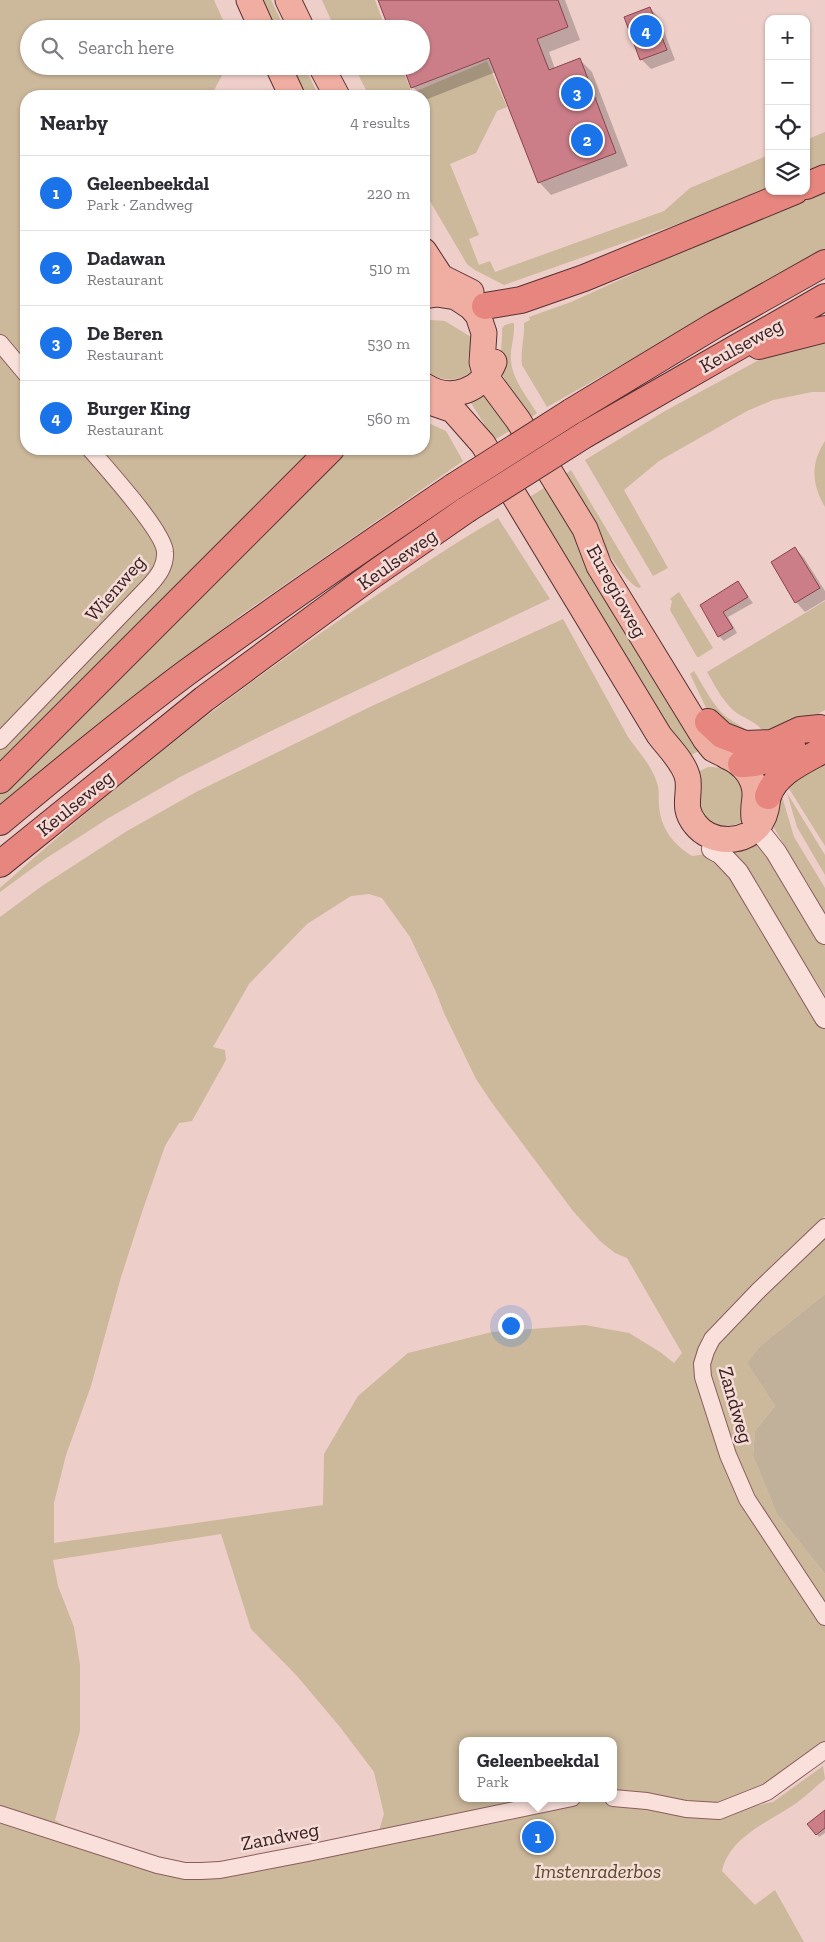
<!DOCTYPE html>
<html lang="en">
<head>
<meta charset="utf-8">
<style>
	body { margin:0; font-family:"Zilla Slab",serif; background:#f2f2f3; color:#2b2b33 }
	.controls { position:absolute; right:15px; top:15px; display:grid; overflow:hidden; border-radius:10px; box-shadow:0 1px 4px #0004 }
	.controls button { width:45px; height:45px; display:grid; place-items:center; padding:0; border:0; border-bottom:1px solid #e1e1e2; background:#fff; color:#2b2b33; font:25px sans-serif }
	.you { position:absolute; left:510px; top:1325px; width:18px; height:18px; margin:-12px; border:4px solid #fff; border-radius:50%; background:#1a73e8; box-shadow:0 0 0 8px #1a73e833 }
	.badge { display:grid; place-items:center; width:32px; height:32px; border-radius:50%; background:#1a73e8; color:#fff; font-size:16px; font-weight:700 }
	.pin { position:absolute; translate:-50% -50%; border:2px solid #fff; box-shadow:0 1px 5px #0006 }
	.popup { position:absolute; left:459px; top:1737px; width:158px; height:65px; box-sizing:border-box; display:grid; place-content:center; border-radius:10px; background:#fff; filter:drop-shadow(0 1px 4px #0005); font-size:16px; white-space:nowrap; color:#7c7c81 }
	.popup b { font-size:19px; color:#2b2b33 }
	.popup::after { content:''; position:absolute; left:50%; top:100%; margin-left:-10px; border:10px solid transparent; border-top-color:#fff }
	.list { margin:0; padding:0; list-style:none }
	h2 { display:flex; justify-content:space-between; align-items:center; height:65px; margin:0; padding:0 20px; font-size:21px }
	h2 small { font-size:16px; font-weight:400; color:#7c7c81 }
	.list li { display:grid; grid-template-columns:32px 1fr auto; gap:15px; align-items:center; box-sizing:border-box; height:75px; padding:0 20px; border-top:1px solid #e1e1e2 }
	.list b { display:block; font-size:19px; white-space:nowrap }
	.list p { margin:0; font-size:16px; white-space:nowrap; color:#7c7c81 }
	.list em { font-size:16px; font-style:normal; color:#7c7c81 }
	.icon { flex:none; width:28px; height:28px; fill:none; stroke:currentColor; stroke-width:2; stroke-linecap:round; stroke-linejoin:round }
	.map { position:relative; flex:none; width:825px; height:1942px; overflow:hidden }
	.search { position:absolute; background:#fff; box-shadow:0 1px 4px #0004; left:20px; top:20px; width:410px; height:55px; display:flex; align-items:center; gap:12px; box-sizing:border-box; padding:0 18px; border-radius:28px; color:#7c7c81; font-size:19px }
	.panel { position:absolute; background:#fff; box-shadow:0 1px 4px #0004; left:20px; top:90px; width:410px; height:365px; border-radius:20px }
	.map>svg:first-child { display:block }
	.green { fill:#ccb89b; fill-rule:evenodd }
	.cemetery { fill:#c2b19a }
	.shadow { fill:#0003 }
	.building { fill:#cb7e88; stroke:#89434d }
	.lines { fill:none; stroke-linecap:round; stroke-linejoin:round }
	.minor-casing { stroke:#8a5d5d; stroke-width:18 }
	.tertiary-casing { stroke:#8a5d5d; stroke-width:22 }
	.primary-casing { stroke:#583134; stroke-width:27 }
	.trunk-casing { stroke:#583134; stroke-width:28 }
	.minor { stroke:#f9e0db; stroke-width:16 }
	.tertiary { stroke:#f9e0db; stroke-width:20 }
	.primary { stroke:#f0ada1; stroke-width:25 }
	.trunk { stroke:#e6867e; stroke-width:26 }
	.trunk-bridge-casing { stroke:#583134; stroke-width:28; stroke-linecap:butt }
	.trunk-bridge { stroke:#e6867e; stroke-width:26 }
	.labels { text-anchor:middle; stroke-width:5; stroke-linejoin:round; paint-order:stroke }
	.street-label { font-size:20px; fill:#3a2022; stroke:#f5dcd7 }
	.park-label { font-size:20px; font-style:italic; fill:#564927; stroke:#f5dcd7 }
</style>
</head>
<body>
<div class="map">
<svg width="825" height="1942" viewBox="0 0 825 1942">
	<rect width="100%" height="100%" fill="#eecec8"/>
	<path class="green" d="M0,0H214L227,29H29V66H227L211,96H26V449H314L0,771Z
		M260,0H271L285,29H273Z
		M322,0H375L386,29H335Z
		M487,61L507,107L497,111L476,153L450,164L479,235L469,239L479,265L490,261L495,272L664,211L690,188L769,155V187L686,221L504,285L475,270L467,264L424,191V96H369L354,66H401L412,93Z
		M291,66H304L319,96H305Z
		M825,132V164L806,172V140Z
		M825,187V250L547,407L522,365C520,351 525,337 524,323L530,320L529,317L571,302Z
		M431,320L445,321L471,337L468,361L470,372C456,384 437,381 424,368V324Z
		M512,323H514C515,337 510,348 511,359C511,378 528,398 537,413L529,419C521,405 503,383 501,367C499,356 503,341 502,328L505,325Z
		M825,341V392H812L773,400L747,411L659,461L624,490L668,568L653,576L585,460L665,411L768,355Z
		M482,387L513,429L494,440L468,398Z
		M424,421L446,431L463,461L241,615L74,744L0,805V790L343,449H424Z
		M825,441V507C812,485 810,464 825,441Z
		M571,470L641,587L639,588C619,581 576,498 563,476Z
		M547,486L701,750L687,757L528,498Z
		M498,518L550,599L273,730L180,777L107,819L45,859L0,892V888C120,780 247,680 383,591C421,566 458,541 498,518Z
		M679,592L713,648L699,657H697L670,610L672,601L670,599Z
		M825,601V710L795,727L764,734C758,720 741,719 731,708C721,698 714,684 707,672Z
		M563,619L628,737C638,751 652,766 657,783C660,791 658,798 659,806C661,829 673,844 692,856L706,854L729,871L825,1028V1216L703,1336L696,1357L725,1455L825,1622V1755L716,1814L773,1802L823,1766L825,1779C814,1788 803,1799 792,1806C766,1823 729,1838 722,1871L755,1905L775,1890L804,1942H0V917L42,886L127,831L198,791L374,705ZM369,894L382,898L410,937L436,992L444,1013L476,1079L492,1103L573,1211L600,1241L615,1253L627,1258L682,1353L674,1363L660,1352L629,1333L585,1325L492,1332L408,1353L358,1396L324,1454L323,1505L54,1543V1503L66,1455L91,1386L121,1277L142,1212L165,1146L179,1123L192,1121L226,1060L225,1050L213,1047L249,984L307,924L351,896ZM221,1534L251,1629L297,1676L340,1727L374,1772L384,1814L379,1831L216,1865L165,1863L81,1836L55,1820L80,1731V1665L74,1627L58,1586L53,1560ZM463,1741H613V1798H463Z
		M694,671C703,685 710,700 721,712C731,723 747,726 754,739L708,712L690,674Z
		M825,756V846L788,787Z
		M708,767C726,766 741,776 742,794C743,804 740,812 742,822C728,829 708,828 701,812C696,801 698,784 698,772Z
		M781,793L794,837L825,888V920L810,887L774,828L772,819Z
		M787,793L825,855V875L797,827Z
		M755,838L825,945V995C794,945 758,898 727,847Z
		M825,1232V1294L759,1347L747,1363L775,1406L755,1431L753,1456L777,1514L825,1574V1609L756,1507L731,1454L707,1367L711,1353L724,1334Z"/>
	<path class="cemetery" d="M825,1294V1574L777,1514L753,1456L755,1431L775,1406L747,1363L759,1347Z"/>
	<path class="shadow" d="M379,0H565L580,40L549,52L555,69L580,60L592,72L628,166L551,195L539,182L496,72L425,100L424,96L412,87L421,66V29Z
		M650,8L659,18L675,60L651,69L641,59Z
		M795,548L804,558L825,591V600L805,612L796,602Z
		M738,583L753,603L728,617L737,633L724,641L719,636L701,605Z
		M825,1812V1833L819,1837L809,1824Z"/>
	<path class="building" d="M378,0H558L568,27L537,39L549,70L580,58L616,153L538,183L489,58L411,88L403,66H421V29H389Z
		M650,7L667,50L640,60L624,17Z
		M795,547L820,588L795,603L771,562Z
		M738,581L748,597L723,612L733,628L718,637L700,605Z
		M825,1810V1828L816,1835L807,1824Z"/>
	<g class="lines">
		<defs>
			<path id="minor" d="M0,343L26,374
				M0,741L149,586C158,576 166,566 165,552C164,531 105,467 90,449
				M825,1227L759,1290L712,1339L706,1351L702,1364L703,1377L728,1455L747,1499L825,1617
				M613,1798L647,1801L686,1809L719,1811L767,1792L825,1750
				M0,1814L157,1865L185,1871H201L220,1870L308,1853L572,1798"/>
			<path id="tertiary" d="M757,828L776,852L825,934
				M712,849L721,854L738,872L825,1018"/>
			<path id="primary" d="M249,0L262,29
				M288,0L302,29
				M278,66L292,96
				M321,66L337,96
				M424,251L441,277L471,292
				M424,296L437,294L456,297L471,307L478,315L484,333L482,362L486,377L518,420L585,529L599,566L705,739L713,749L725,755
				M425,386C451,403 483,390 494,362
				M424,400L453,410L483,444L659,735C668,747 686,764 688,780C690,797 682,808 695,824C711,845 747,845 761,822C766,814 767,805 768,796
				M726,756C743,763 756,778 755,797C754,805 753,810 754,818"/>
			<path id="trunk" d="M806,186L825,178
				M485,306L521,300L584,278L795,191
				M759,346L825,329
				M571,412L715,325L825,263
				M586,434L825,297
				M708,722L722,735L745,744L772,743L800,730L820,728
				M741,764C762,765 775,756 792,745
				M0,780L331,449
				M768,796C776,772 804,761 825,749
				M0,822C61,771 122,721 186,673C274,609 363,548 453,487
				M0,864L204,699L374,574L466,510"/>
		</defs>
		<use href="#minor" class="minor-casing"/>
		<use href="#tertiary" class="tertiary-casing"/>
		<use href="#primary" class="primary-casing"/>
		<use href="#trunk" class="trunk-casing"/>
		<use href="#minor" class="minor"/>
		<use href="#tertiary" class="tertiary"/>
		<use href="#primary" class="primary"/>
		<use href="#trunk" class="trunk"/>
		<defs>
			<path id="trunk-bridge" d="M453,487L571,412
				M466,510L586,434"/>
		</defs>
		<use href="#trunk-bridge" class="trunk-bridge-casing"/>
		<use href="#trunk-bridge" class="trunk-bridge"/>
	</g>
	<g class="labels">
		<g class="street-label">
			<text transform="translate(741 345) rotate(-29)" y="7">Keulseweg</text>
			<text transform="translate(397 559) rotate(-35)" y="7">Keulseweg</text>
			<text transform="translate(115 588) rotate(-49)" y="7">Wienweg</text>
			<text transform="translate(617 591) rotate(61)" y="7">Euregioweg</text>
			<text transform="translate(75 803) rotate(-39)" y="7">Keulseweg</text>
			<text transform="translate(736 1405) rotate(74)" y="7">Zandweg</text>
			<text transform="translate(280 1836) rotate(-11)" y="7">Zandweg</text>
		</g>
		<g class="park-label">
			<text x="598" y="1878">Imstenraderbos</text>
		</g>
	</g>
</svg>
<div class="controls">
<button>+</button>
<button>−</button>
<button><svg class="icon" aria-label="locate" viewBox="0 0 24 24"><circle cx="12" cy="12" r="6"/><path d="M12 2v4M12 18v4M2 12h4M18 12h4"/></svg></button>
<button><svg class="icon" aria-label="layers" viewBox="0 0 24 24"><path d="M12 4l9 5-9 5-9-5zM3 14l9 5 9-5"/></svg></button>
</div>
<div class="you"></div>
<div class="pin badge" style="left:538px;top:1837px">1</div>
<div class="popup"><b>Geleenbeekdal</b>Park</div>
<div class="pin badge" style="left:587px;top:140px">2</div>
<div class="pin badge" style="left:577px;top:93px">3</div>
<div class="pin badge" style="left:646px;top:31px">4</div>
<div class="search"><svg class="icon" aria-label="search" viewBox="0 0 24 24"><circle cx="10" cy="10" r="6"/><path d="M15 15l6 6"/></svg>Search here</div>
<section class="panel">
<h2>Nearby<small>4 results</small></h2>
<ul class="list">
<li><span class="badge">1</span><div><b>Geleenbeekdal</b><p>Park · Zandweg</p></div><em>220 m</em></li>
<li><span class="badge">2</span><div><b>Dadawan</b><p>Restaurant</p></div><em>510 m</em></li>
<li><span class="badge">3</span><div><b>De Beren</b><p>Restaurant</p></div><em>530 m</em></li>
<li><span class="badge">4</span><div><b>Burger King</b><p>Restaurant</p></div><em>560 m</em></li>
</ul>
</section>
</div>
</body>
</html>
